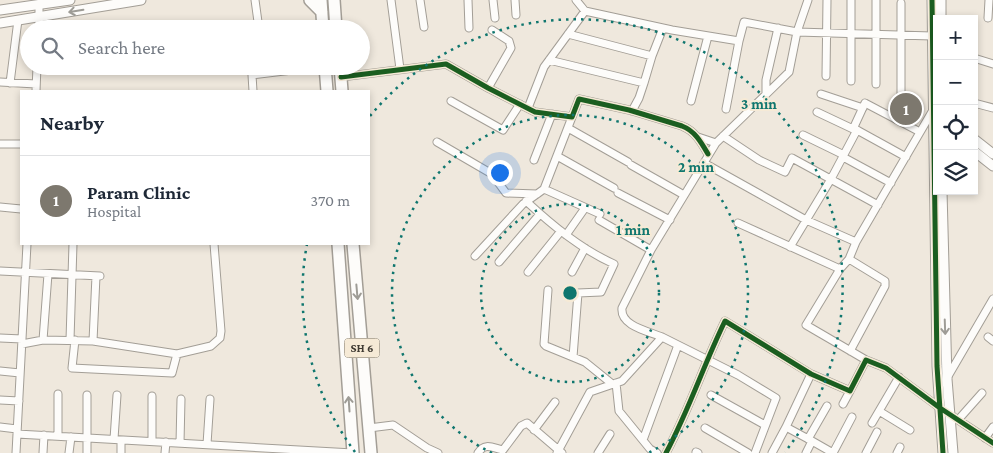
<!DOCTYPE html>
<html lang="en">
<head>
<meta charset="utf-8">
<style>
	body { margin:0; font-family:"Crimson Pro",serif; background:#f6f6f7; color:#1f2937 }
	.controls { position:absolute; right:15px; top:15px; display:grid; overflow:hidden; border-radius:0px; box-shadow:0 2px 8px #0003 }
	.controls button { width:45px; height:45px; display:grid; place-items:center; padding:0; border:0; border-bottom:1px solid #e0e1e3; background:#fff; color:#1f2937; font:25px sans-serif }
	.you { position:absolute; left:499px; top:172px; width:18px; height:18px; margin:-12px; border:4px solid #fff; border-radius:50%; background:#1a73e8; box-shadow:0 0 0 8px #1a73e833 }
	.badge { display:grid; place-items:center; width:32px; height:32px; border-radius:50%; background:#7d786e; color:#fff; font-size:16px; font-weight:700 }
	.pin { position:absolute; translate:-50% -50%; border:2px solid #fff; box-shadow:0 1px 5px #0006 }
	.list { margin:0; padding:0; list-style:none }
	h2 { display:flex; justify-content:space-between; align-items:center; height:65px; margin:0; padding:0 20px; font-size:21px }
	h2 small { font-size:16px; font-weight:400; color:#747a83 }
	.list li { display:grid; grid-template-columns:32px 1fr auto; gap:15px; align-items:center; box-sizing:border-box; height:90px; padding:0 20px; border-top:1px solid #e0e1e3 }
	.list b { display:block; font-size:19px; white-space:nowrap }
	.list p { margin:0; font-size:16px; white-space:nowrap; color:#747a83 }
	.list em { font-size:16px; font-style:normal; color:#747a83 }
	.icon { flex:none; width:28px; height:28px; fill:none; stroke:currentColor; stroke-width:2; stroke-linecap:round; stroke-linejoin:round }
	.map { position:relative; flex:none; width:993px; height:453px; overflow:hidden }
	.search { position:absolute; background:#fff; box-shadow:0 2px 8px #0003; left:20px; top:20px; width:350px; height:55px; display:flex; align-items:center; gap:12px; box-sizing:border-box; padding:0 18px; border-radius:28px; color:#747a83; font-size:19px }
	.panel { position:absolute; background:#fff; box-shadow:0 2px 8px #0003; left:20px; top:90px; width:350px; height:155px; border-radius:0px }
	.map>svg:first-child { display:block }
	.building { fill:#dfdbdd; stroke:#bcb8b7 }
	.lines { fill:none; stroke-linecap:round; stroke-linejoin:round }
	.minor-casing { stroke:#a39e96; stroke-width:9 }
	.tertiary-casing { stroke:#a39e96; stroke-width:11 }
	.primary-casing { stroke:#a39e96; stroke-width:14 }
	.minor { stroke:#fdfcfa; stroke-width:7 }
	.tertiary { stroke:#fdfcfa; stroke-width:9 }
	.primary { stroke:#fdfcfa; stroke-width:11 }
	.cycleway-casing { stroke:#f6ead6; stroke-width:8 }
	.cycleway { stroke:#1b5e20; stroke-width:5 }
	.oneway { stroke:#9e9c96 }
	.ring { fill:none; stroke:#0f766e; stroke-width:2.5; stroke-dasharray:2.5 5 }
	.labels { text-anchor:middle; stroke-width:4; stroke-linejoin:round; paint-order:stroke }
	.shield { fill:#f6ead6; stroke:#777064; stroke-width:1 }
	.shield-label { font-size:12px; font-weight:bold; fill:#403b33 }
	.centre { fill:#0f766e; stroke:#f6ead6; stroke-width:2.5 }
	.ring-label { font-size:15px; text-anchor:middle; font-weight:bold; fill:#0f766e; stroke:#f6ead6; stroke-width:4; stroke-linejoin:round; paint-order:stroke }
</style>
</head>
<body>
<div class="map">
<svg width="993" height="453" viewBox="0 0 993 453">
	<rect width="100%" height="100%" fill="#efe8dd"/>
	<path class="building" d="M903,102L914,108L907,119L897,114Z"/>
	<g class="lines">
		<defs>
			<path id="minor" d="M255,0L259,29
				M391,0L400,69
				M420,0L424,27
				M468,0L469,28
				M493,0L495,18
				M515,0L516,15
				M576,0L585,11
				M39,4V29
				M988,18L989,0
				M568,34L652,56L663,28
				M974,58L993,64
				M549,60L644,83L652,56
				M826,76L827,0
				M341,77L446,64L488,88L535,112L572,117L579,99L629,110L682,126C695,131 701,142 708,154
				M851,81V0
				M0,82L36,84
				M10,83L18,20
				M876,84V0
				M488,88L511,48L509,41L492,30
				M36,91L37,66
				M253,91L252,75L325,66
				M766,93V80L778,28
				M821,94L863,108
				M901,94V3
				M451,101L503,130L520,104
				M691,101L708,36
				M974,103L993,108
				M528,108L544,67L585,11L672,30L739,41L744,22L797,32L808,0
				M726,109L739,41
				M632,111L639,98L644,83
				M817,112L853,129
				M568,128L628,162
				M857,130L853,129L865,103L920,132
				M803,135L844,155
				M723,136L759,160L785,172L792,158L878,205
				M698,137L716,143L789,72L797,32L932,36
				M437,142L492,174L506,193L537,194
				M0,144H21
				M557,156L614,188
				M843,157L891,183
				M534,160L552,114
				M704,163L806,220L856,242
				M631,165L684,195
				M544,189L600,214
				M618,193L670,220
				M526,201C553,226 581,249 614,264L601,292L578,293L573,357
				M0,207L21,209
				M599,220L651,250
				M738,223L840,269
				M566,235L585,208
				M790,247L831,179L857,130L906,157
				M475,256L523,204L544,189L572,117
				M849,259L885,281V286L850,351
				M499,262L540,214
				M0,271L100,276
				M528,272L561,231
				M572,272L585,248
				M548,290L544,344L546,346L585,362L611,383
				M662,337C648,331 620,326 622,308L651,250L716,143
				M988,337L993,341
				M0,338L22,339
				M43,340L48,274
				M70,340L73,244
				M75,340L72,368L172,373L177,354
				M93,341L96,276
				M22,344L43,340L93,341L177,354L211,346L220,338L221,331L214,244
				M866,360L806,325L840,269L849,259L856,242L933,110
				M0,371L20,373
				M947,378L993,299
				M616,383L619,411L650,449L657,453
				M711,395L765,425
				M152,396V441
				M0,400L19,401
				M843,404L850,391
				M879,411L910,430
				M958,420L982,393
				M872,423L899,377
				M0,427L17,429
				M786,427L811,374
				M369,428L393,425L427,448L438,453
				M705,428L748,453
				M534,430L555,402
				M17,434L353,453
				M58,436V394
				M985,438L993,427
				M114,439L117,395
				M808,439L827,406
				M643,440L678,345
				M180,443L181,399
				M207,444L210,399
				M696,452L698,453
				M16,453L27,244
				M43,453L44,435
				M69,453L71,437
				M87,453V395
				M121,453V440
				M165,453L166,442
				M478,453C485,442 493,448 503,450L521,426L527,423L562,453
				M557,453L590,392L622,381L662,337L738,375L776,398L755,453
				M598,453L610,434
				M666,453C689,410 704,364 725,321L811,374L850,391L866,360L886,368L940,408L993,443
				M772,453L786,427L812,441
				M806,453L812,441L833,453
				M833,453L852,417
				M866,453L877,432
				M897,453L900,447"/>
			<path id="tertiary" d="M932,0L937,366L943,453
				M941,0V19
				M0,10L70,0
				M0,23L141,0
				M974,139L993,154
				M974,151L993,166
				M942,191L947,379L953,453"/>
			<path id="primary" d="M310,0L322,12
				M321,0L323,29
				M334,0L336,29
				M325,66L327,91
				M340,66L342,91
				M338,244L353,453
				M353,244L371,453"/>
		</defs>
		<use href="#minor" class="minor-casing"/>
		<use href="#tertiary" class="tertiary-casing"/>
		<use href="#primary" class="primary-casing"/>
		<use href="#minor" class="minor"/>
		<use href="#tertiary" class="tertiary"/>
		<use href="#primary" class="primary"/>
		<defs>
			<path id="cycleway" d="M932,0L937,366L943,453
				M341,77L446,64L488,88L535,112L572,117L579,99L629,110L682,126C695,131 701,142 708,154
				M666,453C689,410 704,364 725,321L811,374L850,391L866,360L886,368L940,408L993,443"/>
		</defs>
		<use href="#cycleway" class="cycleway-casing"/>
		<use href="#cycleway" class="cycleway"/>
	</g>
	<defs><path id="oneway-shaft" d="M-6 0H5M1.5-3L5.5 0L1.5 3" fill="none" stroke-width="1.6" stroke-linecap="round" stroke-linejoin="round" transform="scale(1.25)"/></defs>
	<g class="oneway">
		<use href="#oneway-shaft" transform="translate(76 11) rotate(171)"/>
		<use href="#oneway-shaft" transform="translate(357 292) rotate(85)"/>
		<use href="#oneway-shaft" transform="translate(945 327) rotate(88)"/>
		<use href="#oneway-shaft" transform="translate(349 404) rotate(-94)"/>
	</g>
	<g class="ring">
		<circle cx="570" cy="293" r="89"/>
		<path d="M492 453A178 178 0 1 1 648 453"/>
		<path d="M355 452A267 267 0 0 1 307 244M370 116A267 267 0 0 1 785 452"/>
	</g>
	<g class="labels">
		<rect class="shield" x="344.5" y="338.5" width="35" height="19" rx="4"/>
		<g class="shield-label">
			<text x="362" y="352">SH 6</text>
		</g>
	</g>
	<circle cx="570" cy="293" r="8" class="centre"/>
	<g class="ring-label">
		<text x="759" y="109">3 min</text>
		<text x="696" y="172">2 min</text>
		<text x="633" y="235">1 min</text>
	</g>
</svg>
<div class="controls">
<button>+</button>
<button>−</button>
<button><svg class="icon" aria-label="locate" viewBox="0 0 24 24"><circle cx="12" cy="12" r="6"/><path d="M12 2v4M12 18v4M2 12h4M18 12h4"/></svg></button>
<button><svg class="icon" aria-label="layers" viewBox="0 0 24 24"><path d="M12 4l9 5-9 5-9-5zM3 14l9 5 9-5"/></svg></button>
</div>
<div class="you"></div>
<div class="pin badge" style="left:906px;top:109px">1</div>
<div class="search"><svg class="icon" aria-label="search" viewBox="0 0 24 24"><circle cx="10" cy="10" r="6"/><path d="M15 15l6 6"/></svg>Search here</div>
<section class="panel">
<h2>Nearby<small></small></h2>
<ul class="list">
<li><span class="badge">1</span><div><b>Param Clinic</b><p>Hospital</p></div><em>370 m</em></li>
</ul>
</section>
</div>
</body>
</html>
